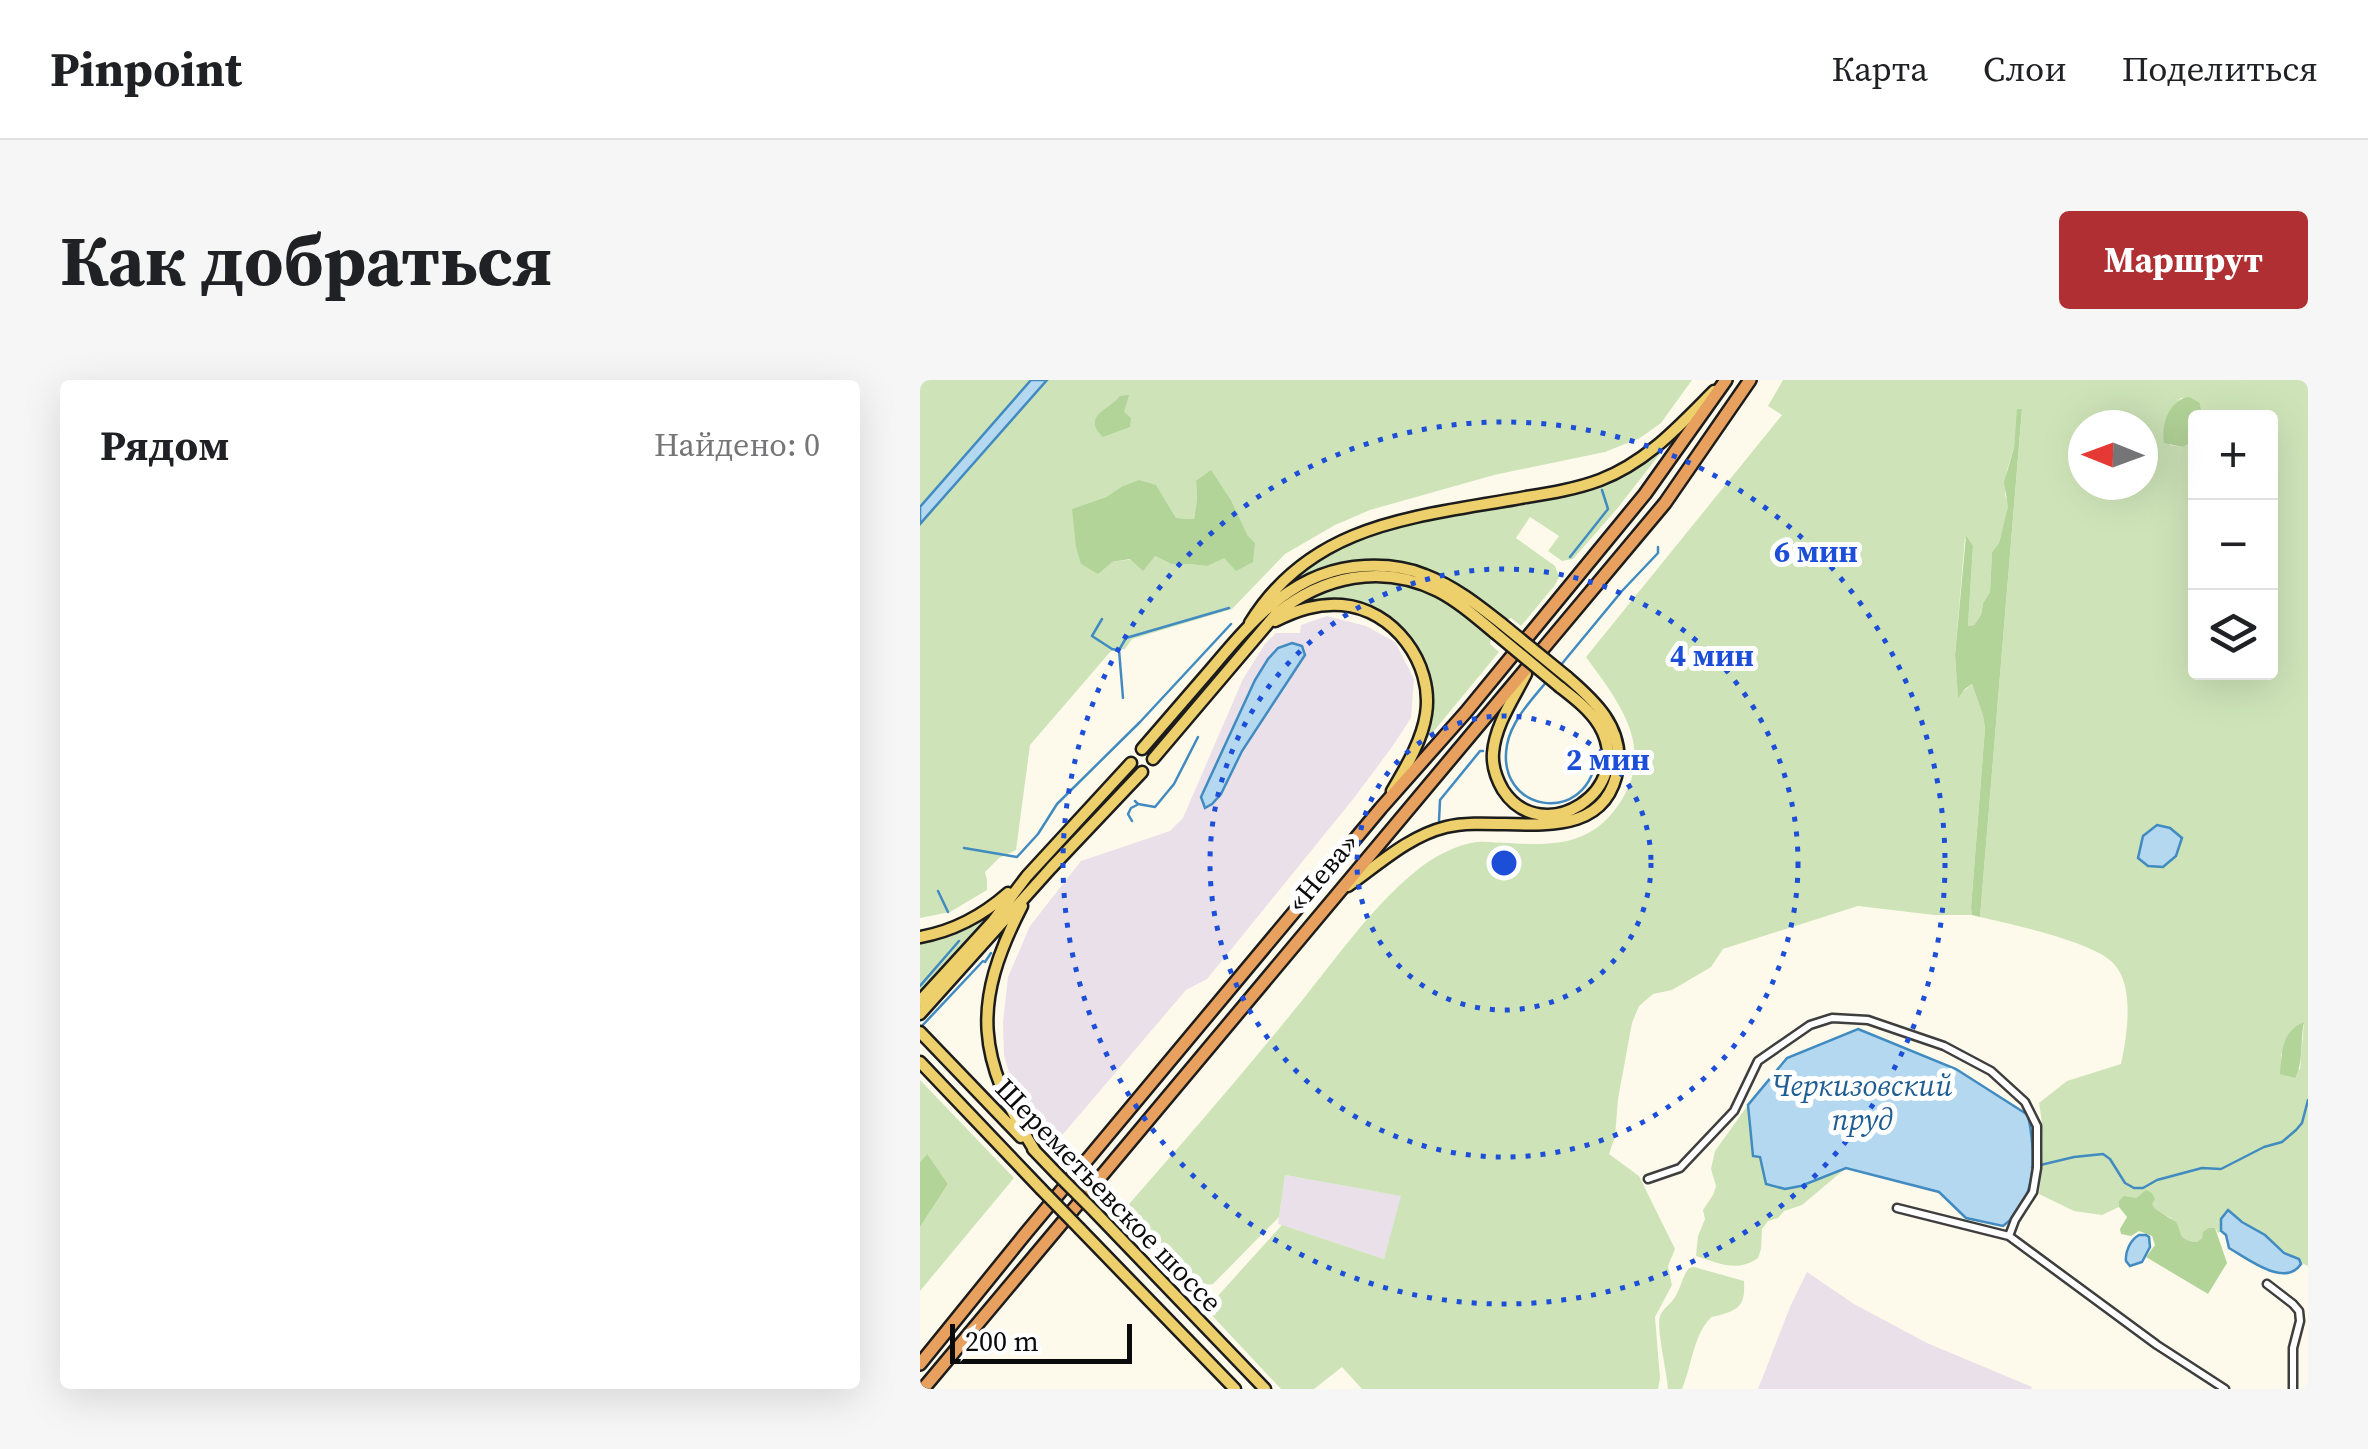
<!DOCTYPE html>
<html lang="ru">
<head>
<meta charset="utf-8">
<style>
	body { margin:0; font-family:"Source Serif 4",serif; background:#f6f6f6; color:#202124 }
	.controls { position:absolute; right:30px; top:30px; display:grid; overflow:hidden; border-radius:10px; box-shadow:0 10px 40px #0002 }
	.controls button { width:90px; height:90px; display:grid; place-items:center; padding:0; border:0; border-bottom:2px solid #e0e0e0; background:#fff; color:#202124; font:50px sans-serif }
	.compass { position:absolute; left:1148px; top:30px; width:90px; height:90px; border-radius:50%; background:#fff; box-shadow:0 10px 40px #0002; rotate:271deg }
	.scale { position:absolute; left:30px; bottom:25px; width:182px; box-sizing:border-box; padding-left:10px; border:5px solid #0b0b0b; border-top:0; font-size:28px; line-height:35px; white-space:nowrap; color:#0b0b0b; -webkit-text-stroke:8px #fff; paint-order:stroke }
	.list { margin:0; padding:0; list-style:none }
	h2 { display:flex; justify-content:space-between; align-items:center; height:130px; margin:0; padding:0 40px; font-size:42px }
	h2 small { font-size:32px; font-weight:400; color:#757577 }
	.icon { flex:none; width:55px; height:55px; fill:none; stroke:currentColor; stroke-width:2; stroke-linecap:round; stroke-linejoin:round }
	.map { position:relative; flex:none; width:1388px; height:1009px; overflow:hidden; border-radius:10px }
	header { display:flex; align-items:center; gap:60px; box-sizing:border-box; height:140px; padding:0 50px; background:#fff; border-bottom:2px solid #e0e0e0 }
	header strong { font-size:48px }
	nav { display:flex; gap:55px; margin-inline-start:auto; font-size:35px }
	.intro { display:flex; align-items:center; justify-content:space-between; box-sizing:border-box; height:240px; padding:0 60px }
	h1 { margin:0; font-size:70px }
	.button { padding:25px 45px; border-radius:10px; background:#af2f33; color:#fff; font-size:35px; font-weight:700 }
	main { display:flex; gap:60px; padding:0 60px }
	aside { flex:1; background:#fff; border-radius:10px; box-shadow:0 10px 40px #0002 }
	.map>svg:first-child { display:block }
	.industrial { fill:#e9e0e9 }
	.green { fill:#cee4b8; fill-rule:evenodd }
	.forest { fill:#b2d498 }
	.water { fill:#b4d8f0; stroke:#418bc1; stroke-width:2.5 }
	.lines { fill:none; stroke-linecap:round; stroke-linejoin:round }
	.stream { stroke:#418bc1; stroke-width:2.5 }
	.minor-casing { stroke:#3e3e3e; stroke-width:11 }
	.primary-casing { stroke:#1c1c1c; stroke-width:15 }
	.motorway-casing { stroke:#1c1c1c; stroke-width:16 }
	.minor { stroke:#fff; stroke-width:6 }
	.primary { stroke:#edd06b; stroke-width:10 }
	.motorway { stroke:#e8a05e; stroke-width:11 }
	.primary-bridge-casing { stroke:#1c1c1c; stroke-width:15; stroke-linecap:butt }
	.primary-bridge { stroke:#edd06b; stroke-width:10 }
	.ring { fill:none; stroke:#1d4ed8; stroke-width:5; stroke-dasharray:5 10 }
	.labels { text-anchor:middle; stroke-width:10; stroke-linejoin:round; paint-order:stroke }
	.street-label { font-size:28px; fill:#0b0b0b; stroke:#fff }
	.water-label { font-size:30px; font-style:italic; fill:#205d91; stroke:#fff }
	.centre { fill:#1d4ed8; stroke:#fff; stroke-width:5 }
	.ring-label { font-size:30px; text-anchor:middle; font-weight:bold; fill:#1d4ed8; stroke:#fff; stroke-width:10; stroke-linejoin:round; paint-order:stroke }
</style>
</head>
<body>
<header>
<strong>Pinpoint</strong>
<nav><a>Карта</a><a>Слои</a><a>Поделиться</a></nav>
</header>
<div class="intro"><h1>Как добраться</h1><a class="button">Маршрут</a></div>
<main>
<aside>
<h2>Рядом<small>Найдено: 0</small></h2>
<ul class="list">
</ul>
</aside>
<div class="map">
<svg width="1388" height="1009" viewBox="0 0 1388 1009">
	<rect width="100%" height="100%" fill="#fdfaeb"/>
	<path class="industrial" d="M407,236L446,246L475,262L494,299L491,338L472,367L434,418L287,599L266,610L132,767L116,750L106,734L93,707L84,675L83,643L88,597L110,546L161,481L250,451L263,438L323,299L345,264L356,253H380L381,245Z
		M365,795L482,816L464,879L358,844Z
		M887,892L934,924L1007,963L1112,1007L1111,1009H838L870,927Z"/>
	<path class="green" d="M0,0H111L0,127Z
		M127,0H772L741,43L720,58L685,72L574,95L450,130L415,145L365,174L312,229L212,259L205,269L191,271L110,365L96,470L79,478L65,492L67,500V510L30,532L0,538V144ZM276,101L312,122L328,156L287,186L269,184H251L235,176L192,182L153,129L186,117L201,107L236,106L256,138L274,139L277,119Z
		M863,0H1388V886C1373,880 1362,869 1349,858C1336,848 1321,841 1308,830L1301,839V851L1298,853L1295,848L1277,862L1264,860L1251,838L1235,830L1221,814L1216,818L1199,821V827L1182,835L1154,831L1119,814C1123,783 1125,754 1119,723L1147,701L1201,684C1207,656 1215,607 1194,584C1175,562 1090,544 1060,537L1102,30L1098,29L1094,68L1087,90L1085,115L1089,126L1079,163L1072,172L1070,212L1063,223L1061,235L1054,245L1048,246L1053,167L1045,158L1035,275L1038,316L1052,304L1063,336L1065,348L1051,528L1052,535H1014L938,526L803,569L791,587L752,610L733,614L719,626L712,643L698,719L695,757L689,774L719,796L755,869L748,886L752,905L735,937L740,998L738,1009H442L422,987L394,1009H361L286,929L362,845L464,879L481,816L365,795L359,837L293,904L274,906L260,900L235,866L210,844L203,831C260,766 317,701 371,634C411,586 448,530 496,491C513,477 535,465 557,462C567,461 578,463 588,463C636,466 673,465 701,421C736,366 697,320 666,277L862,35L848,26ZM1261,18L1280,23L1282,37L1350,38V292H1276L1275,57L1263,67L1250,65C1245,45 1244,32 1261,18ZM1163,45H1223V105H1163ZM1384,643L1380,689L1361,694V674Z
		M743,70L696,130L653,179L642,181L628,171L639,156L610,137L596,158L635,186L639,197L635,205L601,246L591,238L585,241L557,220L458,181L434,182L399,190L356,214L383,189L416,168L460,150L671,110L714,91Z
		M457,200C504,204 537,228 571,258L570,264L579,272L504,363C518,320 510,274 475,243C466,236 453,227 441,225C427,222 382,231 364,232C399,212 416,202 457,200Z
		M73,533L74,534L0,615V562L43,550Z
		M0,700L94,798L0,911V847L28,804L6,775L0,782Z
		M828,725L833,775L840,777L865,809L881,807L926,788L882,825L864,831L858,838L848,841L842,849L841,869L838,878C817,893 798,883 776,876L778,856L785,839L783,830L793,815L796,806L791,789L795,771Z
		M774,887L824,901C825,922 822,929 800,935C791,938 794,934 787,942C773,960 771,988 762,1009H748C747,992 736,948 740,936C743,928 751,924 755,917C761,908 762,897 769,888Z"/>
	<path class="forest" d="M209,15L204,32L211,38L210,47L183,57C161,36 189,30 200,16Z
		M1269,17L1280,23L1282,36L1276,38L1274,60L1263,67L1244,63C1241,45 1249,19 1269,17Z
		M1097,29H1102L1060,537L1052,535L1051,528L1065,348L1063,336L1052,304L1045,309L1038,318L1035,275L1046,156L1053,166L1048,246L1054,245L1061,235L1063,223L1070,212L1072,172L1079,163L1088,127L1084,102L1094,68Z
		M291,90L312,122L328,156L335,163L333,182L316,191L304,178L287,186L269,184H251L235,176L223,191L210,179L192,182L178,194L161,184L156,167L152,129L186,117L201,107L219,100L236,105L256,138L274,139L277,119L276,101Z
		M1384,642C1380,660 1384,682 1375,698L1360,694C1362,672 1361,652 1384,642Z
		M7,774L28,804L0,847V782Z
		M1226,810L1232,813L1235,819L1232,824L1235,829L1256,842C1263,856 1258,860 1277,862L1282,858L1283,852L1289,848H1295L1307,883L1288,914L1226,877L1235,865L1232,856L1219,851L1211,856L1201,854L1200,849L1207,837L1199,827V821L1204,816L1216,818Z"/>
	<path class="water" d="M111,0H127L0,144V127Z
		M372,263L382,266L385,275L322,371L301,414L292,424L285,428L281,417L335,300L348,279L358,268Z
		M1237,445L1250,448L1262,458L1256,476L1243,487L1228,486L1218,478L1223,456Z
		M938,649L1036,689L1108,735C1116,774 1118,820 1083,846L1046,838L1019,812L926,788L881,806L865,809L846,804L840,777L833,776L828,725L867,678Z
		M1308,830L1322,842L1345,855L1364,873L1379,879L1381,884C1365,908 1328,879 1309,868L1306,855L1301,851V839Z
		M1219,855H1226L1229,857L1230,867L1222,882L1210,886L1206,881C1205,872 1210,860 1219,855Z"/>
	<g class="lines">
		<path class="stream" d="M650,177L688,129L682,110
			M182,239L172,256L192,269L198,270
			M640,286L702,211L738,173V167
			M628,300C613,318 591,341 587,365C575,432 666,447 676,379
			M203,318L199,270L206,258L309,228
			M215,421L218,424L235,427L254,404L278,357
			M212,441L208,434L211,428L217,425
			M519,441L520,420L560,371H563
			M44,468L97,477L118,454L137,424L220,342L311,244
			M18,511L28,532
			M0,606L39,561
			M1,647L63,581L65,582L71,573
			M1112,787L1154,777L1183,774L1190,779L1205,803L1214,808H1223L1237,800L1282,788L1301,789L1344,767L1362,762L1376,750L1382,743L1388,720"/>
		<defs>
			<path id="minor" d="M728,799L760,788L814,731L838,681L890,645L912,638L948,640L1024,666L1071,691L1105,722L1117,746V788L1113,812L1095,840L1089,856
				M977,828L1089,856L1237,965L1305,1009
				M1347,904L1373,924L1379,931L1380,941L1373,968V1009"/>
			<path id="primary" d="M355,241C377,230 398,223 422,225C473,229 514,283 506,334C502,361 486,387 472,411
				M330,243C393,141 498,137 606,117C631,113 656,109 680,100C727,82 759,46 794,11
				M606,294C594,318 575,345 573,373C572,386 576,398 583,410C622,470 718,411 679,345C669,329 654,318 640,307
				M222,369C245,342 269,315 292,288C334,238 376,189 445,186C466,185 486,187 505,195C534,206 558,225 582,244
				M233,379L356,234C403,196 462,183 518,211C539,222 557,238 575,253
				M428,506C459,484 489,456 526,447C582,433 685,473 698,387C703,347 675,321 647,297
				M102,526C51,625 57,678 115,771
				M0,557C34,551 62,536 88,513
				M0,621L73,541L107,496L211,383
				M0,634L131,488L222,392
				M0,652L101,757
				M0,682L121,809
				M113,769L137,794
				M175,832L345,1009
				M160,849L315,1009"/>
			<path id="motorway" d="M0,984L106,853L461,428L546,332L725,114L806,0
				M3,1009L745,123L830,0"/>
		</defs>
		<use href="#minor" class="minor-casing"/>
		<use href="#primary" class="primary-casing"/>
		<use href="#motorway" class="motorway-casing"/>
		<use href="#minor" class="minor"/>
		<use href="#primary" class="primary"/>
		<use href="#motorway" class="motorway"/>
		<defs>
			<path id="primary-bridge" d="M582,244L647,297
				M575,253L640,307
				M137,794L175,832
				M121,809L160,849"/>
		</defs>
		<use href="#primary-bridge" class="primary-bridge-casing"/>
		<use href="#primary-bridge" class="primary-bridge"/>
	</g>
	<g class="ring">
		<circle cx="584" cy="483" r="147"/>
		<circle cx="584" cy="483" r="294"/>
		<circle cx="584" cy="483" r="441"/>
	</g>
	<g class="labels">
		<g class="street-label">
			<text transform="translate(402 492) rotate(-50)" y="10">«Нева»</text>
			<text transform="translate(189 815) rotate(46)" y="10">Шереметьевское шоссе</text>
		</g>
		<g class="water-label">
			<text x="942" y="716">Черкизовский<tspan x="942" dy="34">пруд</tspan></text>
		</g>
	</g>
	<circle cx="584" cy="483" r="15" class="centre"/>
	<g class="ring-label">
		<text x="896" y="182">6 мин</text>
		<text x="792" y="286">4 мин</text>
		<text x="688" y="390">2 мин</text>
	</g>
</svg>
<div class="controls">
<button>+</button>
<button>−</button>
<button><svg class="icon" aria-label="layers" viewBox="0 0 24 24"><path d="M12 4l9 5-9 5-9-5zM3 14l9 5 9-5"/></svg></button>
</div>
<svg class="compass" viewBox="-18 -18 36 36"><path d="M0-13l5 13h-10z" fill="#e53935"/><path d="M0 13l5-13h-10z" fill="#757577"/></svg>
<div class="scale">200 m</div>
</div>
</main>
</body>
</html>
